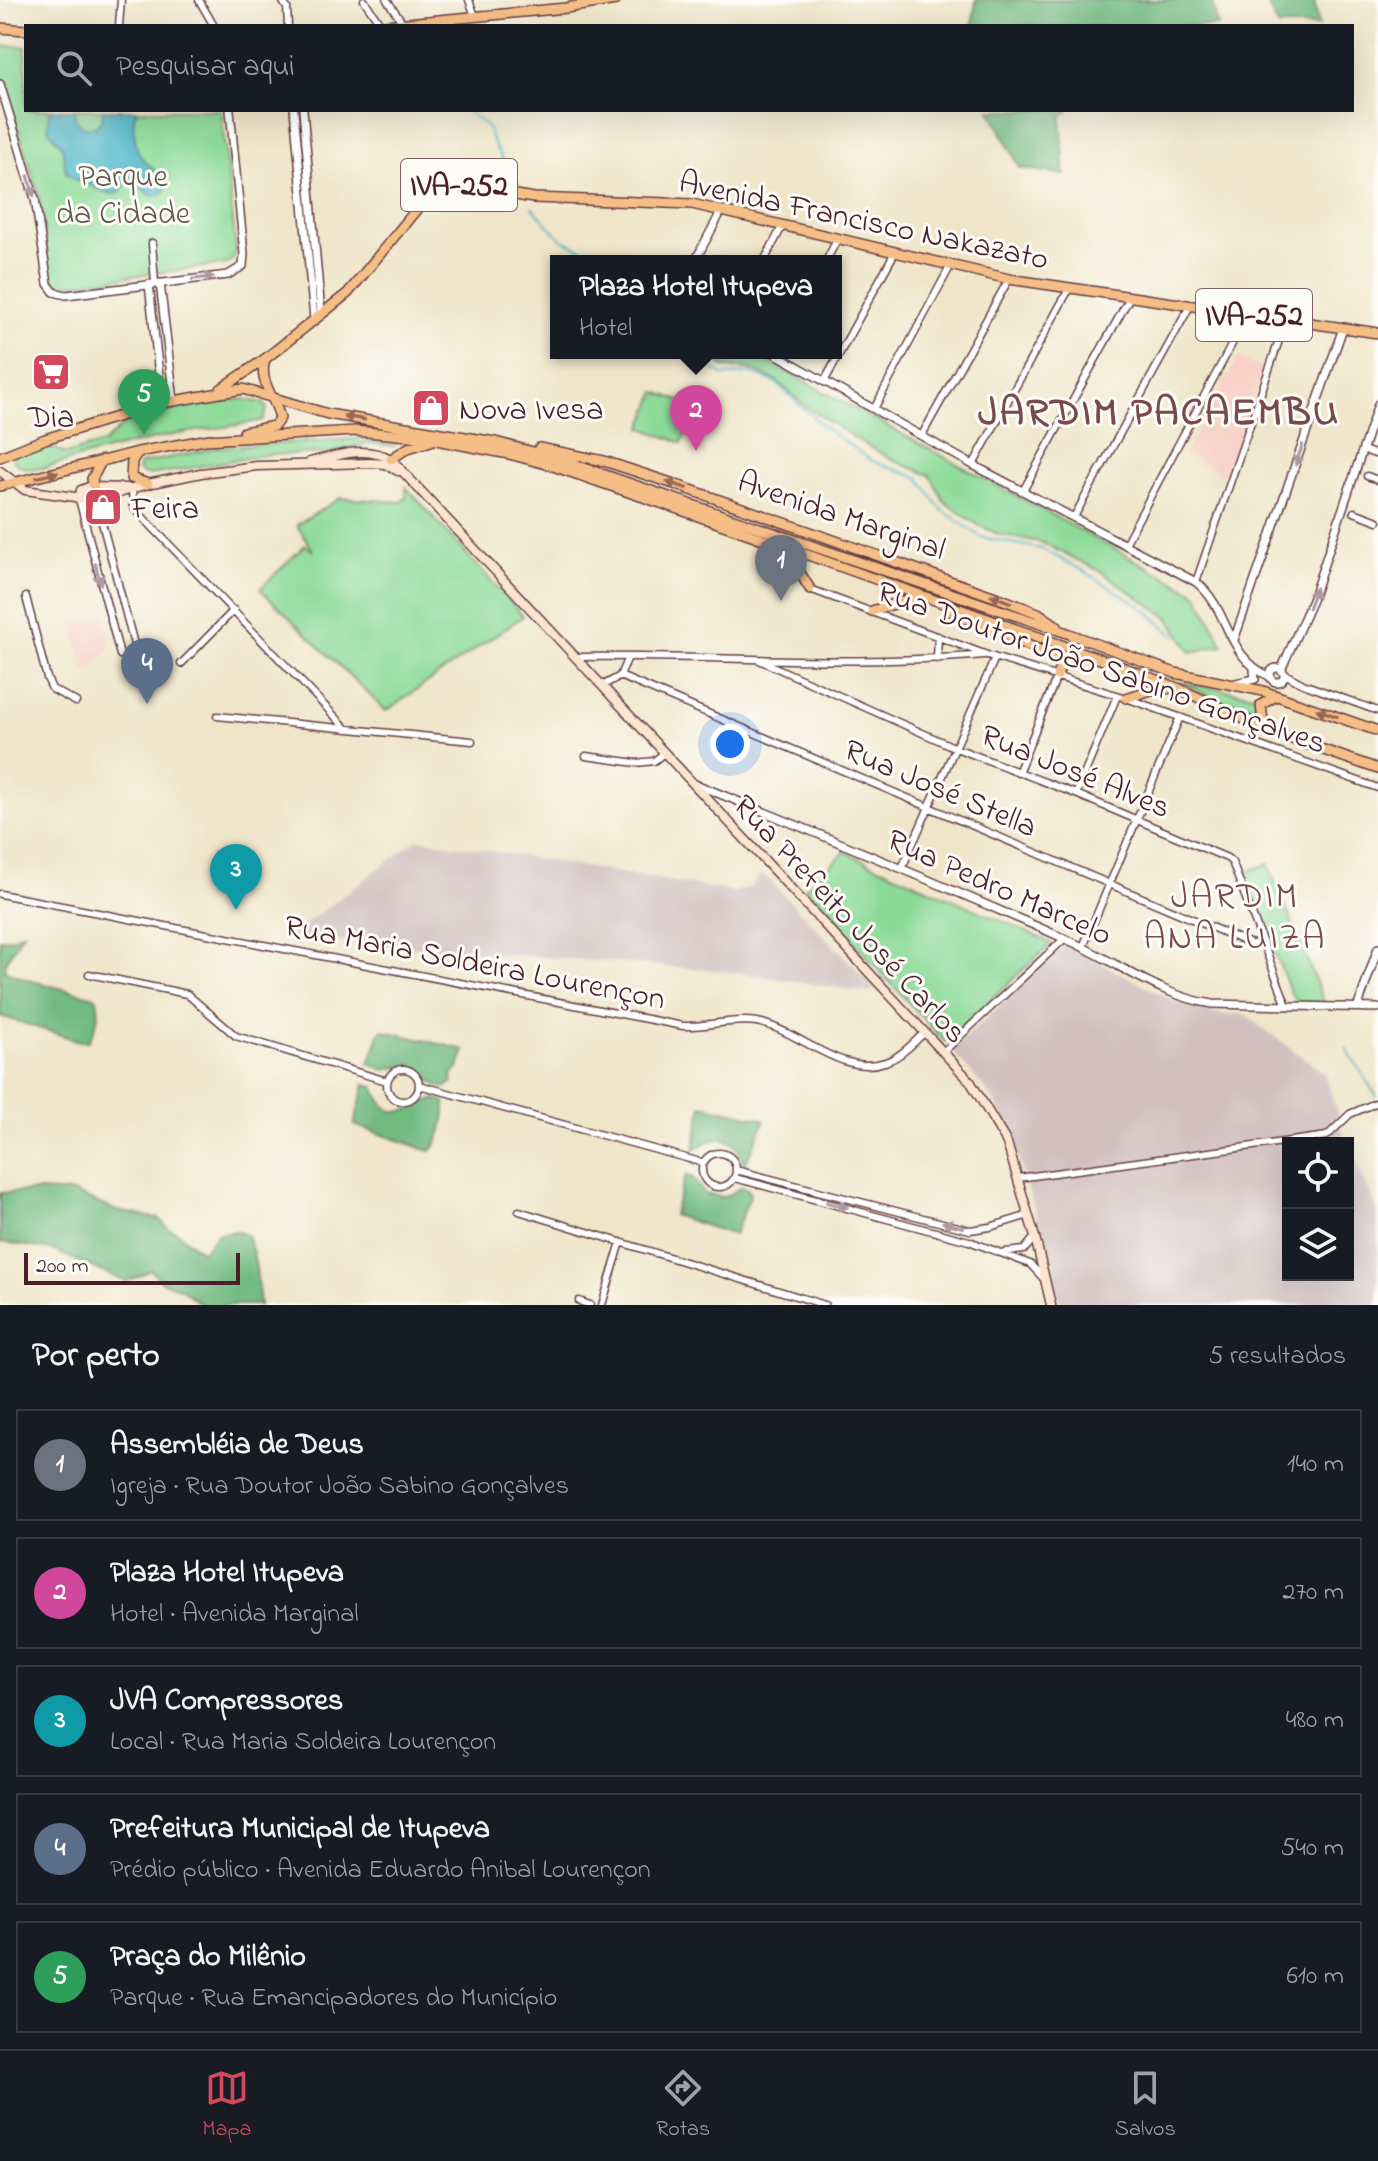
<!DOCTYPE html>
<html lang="pt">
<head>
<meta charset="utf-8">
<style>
	body { margin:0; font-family:"Indie Flower",sans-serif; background:#242831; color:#f1f3f6 }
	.controls { position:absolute; right:24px; bottom:24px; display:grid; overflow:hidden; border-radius:0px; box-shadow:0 8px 32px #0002 }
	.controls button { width:72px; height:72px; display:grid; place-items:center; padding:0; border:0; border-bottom:2px solid #363941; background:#171b24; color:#f1f3f6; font:40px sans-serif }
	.scale { position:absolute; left:24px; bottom:20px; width:216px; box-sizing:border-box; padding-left:8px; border:4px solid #4a1f2b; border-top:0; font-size:22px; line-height:28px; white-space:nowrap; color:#4a1f2b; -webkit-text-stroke:6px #fdfcf7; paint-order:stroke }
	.you { position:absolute; left:730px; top:744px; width:28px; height:28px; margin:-20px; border:6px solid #fff; border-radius:50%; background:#1a73e8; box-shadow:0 0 0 12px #1a73e833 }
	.badge { display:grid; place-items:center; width:52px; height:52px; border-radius:50%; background:#d1495b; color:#fff; font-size:26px; font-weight:700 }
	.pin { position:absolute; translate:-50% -66px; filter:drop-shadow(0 2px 4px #0008) }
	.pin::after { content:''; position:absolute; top:42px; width:28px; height:24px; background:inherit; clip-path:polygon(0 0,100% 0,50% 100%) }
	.popup { position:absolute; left:550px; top:255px; width:292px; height:104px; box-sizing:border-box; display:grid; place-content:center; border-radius:0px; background:#171b24; filter:drop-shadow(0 2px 6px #0005); font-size:26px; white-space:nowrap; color:#9ea1a6 }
	.popup b { font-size:30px; color:#f1f3f6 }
	.popup::after { content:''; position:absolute; left:50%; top:100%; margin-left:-16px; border:16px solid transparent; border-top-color:#171b24 }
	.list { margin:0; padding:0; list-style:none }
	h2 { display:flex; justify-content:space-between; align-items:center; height:104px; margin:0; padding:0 32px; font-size:34px }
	h2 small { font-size:26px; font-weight:400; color:#9ea1a6 }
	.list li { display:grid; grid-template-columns:52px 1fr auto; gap:24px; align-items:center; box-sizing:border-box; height:112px; margin:0 16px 16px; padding:0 16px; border:2px solid #363941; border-radius:0px }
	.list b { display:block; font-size:30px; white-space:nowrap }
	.list p { margin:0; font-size:26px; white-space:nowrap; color:#9ea1a6 }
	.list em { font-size:26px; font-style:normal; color:#9ea1a6 }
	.icon { flex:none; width:44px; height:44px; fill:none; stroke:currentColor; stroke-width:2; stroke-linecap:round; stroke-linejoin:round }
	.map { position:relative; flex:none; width:1378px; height:1305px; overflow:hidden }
	.search { position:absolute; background:#171b24; box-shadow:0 8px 32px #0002; left:24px; right:24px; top:24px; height:88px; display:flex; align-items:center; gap:20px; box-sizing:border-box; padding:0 28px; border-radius:0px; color:#9ea1a6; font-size:30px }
	.sheet { height:744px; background:#171b24 }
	nav { display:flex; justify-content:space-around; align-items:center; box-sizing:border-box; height:112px; border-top:2px solid #363941; background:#171b24; font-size:22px; color:#9ea1a6 }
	nav a { display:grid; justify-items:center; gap:4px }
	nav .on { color:#d1495b }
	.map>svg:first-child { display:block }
	.built { fill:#f7d1c7 }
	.industrial { fill:#d2bfc0; fill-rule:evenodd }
	.green { fill:#8cda98; stroke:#6b7c62; stroke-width:2 }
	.forest { fill:#71ba80; stroke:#5e6c56; stroke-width:2 }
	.water { fill:#4ab5c7; stroke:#4a6a79; stroke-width:2 }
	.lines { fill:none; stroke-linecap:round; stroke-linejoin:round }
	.stream { stroke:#4ab5c7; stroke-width:2 }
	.minor-casing { stroke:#633d43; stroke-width:9 }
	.tertiary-casing { stroke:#633d43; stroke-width:10 }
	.secondary-casing { stroke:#633d43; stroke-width:11 }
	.primary-casing { stroke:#633d43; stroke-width:12 }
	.minor { stroke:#fff; stroke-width:6 }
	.tertiary { stroke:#fff; stroke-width:7 }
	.secondary { stroke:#fbe5cf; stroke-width:8 }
	.primary { stroke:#f6be87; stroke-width:9 }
	.oneway { fill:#ae9aa0 }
	.oneway2 { fill:#976754 }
	.labels { text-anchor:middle; stroke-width:6; stroke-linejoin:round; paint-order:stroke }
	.shield { fill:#fdfcf7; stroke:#806168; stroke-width:2 }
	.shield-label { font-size:30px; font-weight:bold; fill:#4a1f2b }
	.park-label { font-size:32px; fill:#5e574c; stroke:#fdfcf7 }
	.street-label { font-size:32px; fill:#4a1f2b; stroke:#fdfcf7 }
	.poi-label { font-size:32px; fill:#4a1f2b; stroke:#fdfcf7; text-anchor:start }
	.quarter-label { font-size:36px; letter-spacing:2px; fill:#784a4b; stroke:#fdfcf7 }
	.district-label { font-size:40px; font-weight:bold; letter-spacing:2px; fill:#784a4b; stroke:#fdfcf7 }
</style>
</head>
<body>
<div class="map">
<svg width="1378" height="1305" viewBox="0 0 1378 1305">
	<rect width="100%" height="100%" fill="#fdfcf7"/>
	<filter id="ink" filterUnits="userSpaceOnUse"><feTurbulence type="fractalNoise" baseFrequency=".0125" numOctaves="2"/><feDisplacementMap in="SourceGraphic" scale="16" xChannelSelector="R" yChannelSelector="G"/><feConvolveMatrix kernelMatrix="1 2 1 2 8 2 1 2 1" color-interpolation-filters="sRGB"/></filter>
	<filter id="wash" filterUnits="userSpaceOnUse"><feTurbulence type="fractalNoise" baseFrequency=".006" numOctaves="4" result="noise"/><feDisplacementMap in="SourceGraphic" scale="32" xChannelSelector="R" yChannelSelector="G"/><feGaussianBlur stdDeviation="1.8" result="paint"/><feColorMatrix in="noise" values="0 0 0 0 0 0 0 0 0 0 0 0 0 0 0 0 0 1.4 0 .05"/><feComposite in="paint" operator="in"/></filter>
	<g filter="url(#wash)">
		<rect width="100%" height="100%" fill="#f0e5c9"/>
		<path class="built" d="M1238,358L1263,369L1225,476L1184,454Z
			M104,617L110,647L108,652L85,672L73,625Z"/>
		<path class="industrial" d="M418,839L734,892L751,887L762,873L875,988L870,993L736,972L288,937Z
			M1066,945L1177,1003L1221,1014H1243L1325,1073L1342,1129L1378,1212V1305H1060L1047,1249L1008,1126L991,1095L951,1050ZM1288,1143H1348V1275H1288Z"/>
		<path class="green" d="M8,46L26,47V110H221L236,249L234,258L227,264L62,285L53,282L49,277L39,195L0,73V47Z
			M706,353H752L1198,594L1223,645L1191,652L1169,618L1100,571L1041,542L998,534L978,525L945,502L930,475L895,461L864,444L805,406L777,381L750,369L724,367Z
			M656,392L696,406L682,443L642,428Z
			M242,399L263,403L267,409L263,420C240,425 219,428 196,431C145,439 94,453 44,468C33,469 21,470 13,460L14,455L45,443L65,454L104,443L127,421L191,405Z
			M372,438L402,441L394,446L368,443L330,453L264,455L156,474L144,475L138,470L140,464L220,447Z
			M406,487L523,616L386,711L260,589L305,545L314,552L297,525L340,498L401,502L406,498Z
			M1181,682L1260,696L1255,703V718Z
			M845,852L1052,943L945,1042L804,889Z
			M1268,864L1324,1002H1298L1292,996L1243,873Z"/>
		<path class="forest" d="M976,0H1211L1218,26H972Z
			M1265,0H1314L1319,26H1278Z
			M990,110H1069L1061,117L1065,175L1020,168Z
			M24,931L5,963V971L32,981L96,997C102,1010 96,1029 88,1041H80L0,1016V939L13,938Z
			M381,1030L465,1050L459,1068L452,1075L453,1082L445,1088C416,1079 420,1059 385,1070L369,1063Z
			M365,1084L374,1086C394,1142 422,1087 445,1102C446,1119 442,1138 431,1151L354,1125Z
			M702,1105L765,1120L744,1167L737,1146L723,1138L706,1142L694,1150Z
			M686,1175L692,1177L705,1194L724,1197L742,1187L748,1189L750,1196L734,1235L673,1215Z
			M35,1191L74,1193L117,1211L159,1219L169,1229L177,1232L200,1251L205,1249L217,1234L237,1231L247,1236C257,1258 257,1282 260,1305H202L182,1289L162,1282L151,1270L126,1282L53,1250L0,1242V1193Z"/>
		<path class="water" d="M50,110H76L74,114L77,122L84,127H95L102,120L103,110H138C132,117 134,120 134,128C136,165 146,157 165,182V191L159,196L151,195L135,183L126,184L118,194H111L74,179L66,172L62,146L48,129Z"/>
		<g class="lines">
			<path class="stream" d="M466,110L487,127L495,147L520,187
				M532,207L561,239L584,250L595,261
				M694,353L703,363L724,376L750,373L775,382L825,428L872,461L919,478L941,509L981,537L1042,549L1084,571L1145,609L1175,636
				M1346,1048L1377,1097"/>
		</g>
	</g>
	<g filter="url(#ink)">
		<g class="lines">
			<defs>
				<path id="minor" d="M199,0L214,26
					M282,0L287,8L288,26
					M364,0L381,25
					M387,0L403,23
					M469,0L475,16
					M119,26L121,0
					M152,243L155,283
					M764,261L783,225
					M826,261L838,238
					M824,382L895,252
					M874,409L951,265
					M922,435L1009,279
					M1363,450L1378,455
					M973,465L1069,289
					M1367,476L1378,480
					M132,489L133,507L347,729
					M1023,491L1130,297
					M79,499L120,655
					M96,500L136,652
					M1354,512L1378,521
					M1074,517L1190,306
					M1125,544L1248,314
					M1196,582L1286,320
					M810,589L987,655L1126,698L1378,788
					M26,597L47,678L52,689L76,702
					M575,657C711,655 848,667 984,655
					M937,659L938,636
					M759,660L956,748L1076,794L1227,858L1232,862L1287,1006
					M181,664L234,610
					M1283,673L1303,684L1378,711
					M620,676L628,657
					M602,686L620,676L1251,944L1263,943
					M217,716L472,741
					M586,756L636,763L654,761L664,753
					M1018,773L1057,676
					M1076,794L1117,696
					M902,868L995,658
					M0,894L683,1026C708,1027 733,1018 757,1022C799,1030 841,1077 885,1062C901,1057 913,1043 925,1032
					M1083,947L1180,717
					M89,974L187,994L236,1036L387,1081
					M943,1052L1064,939
					M387 1085a16 16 0 1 1 32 0a16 16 0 1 1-32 0Z
					M419,1085L704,1163
					M702 1170a17 17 0 1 1 34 0a17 17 0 1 1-34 0Z
					M736,1170L970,1230L990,1227L1029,1215
					M735,1178L969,1241L1030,1264L1044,1279
					M1018,1178L1327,1136L1350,1114L1378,1102
					M519,1211L825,1305
					M1006,1252L1024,1250L1035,1237
					M579,1301L590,1305
					M602,1305L621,1242"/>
				<path id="tertiary" d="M0,84L35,199L48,284L54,292L66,295L228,275L243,266L244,254L230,110
					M294,110L314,319
					M303,110L321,313
					M695,261L722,210
					M160,283L174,401
					M149,284L162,403
					M774,353L973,465L1196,582C1231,610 1224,657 1271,677
					M1234,640L1343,328
					M1270 675a7 7 0 1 1 14 0a7 7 0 1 1-14 0Z
					M1281,670L1312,600L1378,404
					M1236,683L1255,679L1254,670
					M695,784C820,834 945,886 1070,941C1117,962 1162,997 1213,1004L1378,1008
					M1358,1006L1378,948"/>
				<path id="secondary" d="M310,462C338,455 364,445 391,459L970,1081L1007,1143L1035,1237L1051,1305
					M0,471L25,490L96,500L148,484L201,473L257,466L371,463L385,464L398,471
					M79,499L81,490L89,487L127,488"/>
				<path id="primary" d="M374,26L566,8L616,0
					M0,28L26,30
					M221,389L265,359L348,293L430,193L441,187L453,185L534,198L692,204L1009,279L1378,333
					M244,432L274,426L280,418C275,396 258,383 265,359
					M205,440L355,431L421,437L509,454L550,465L687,512L1106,661L1178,688L1272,732L1378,769
					M539,448L604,461L671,483L1004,600L1038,613L1057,626
					M138,452L132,461L131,478L148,484
					M0,457L45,439L162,403L243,389L328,414L495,442L552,457L1070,634L1175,673L1263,691L1378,731
					M391,459L408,448L431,441
					M0,486L138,452L210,439
					M96,500L92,479L102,460
					M784,547L810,589
					M872,611L903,601L922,599
					M953,613L1053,656L1061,664L1057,676
					M1126,698L1151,690L1173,688
					M1267,730L1263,721L1261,705L1276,696"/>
			</defs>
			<use href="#minor" class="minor-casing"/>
			<use href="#tertiary" class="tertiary-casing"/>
			<use href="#secondary" class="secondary-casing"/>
			<use href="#primary" class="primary-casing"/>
			<use href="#minor" class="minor"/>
			<use href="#tertiary" class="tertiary"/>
			<use href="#secondary" class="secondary"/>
			<use href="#primary" class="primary"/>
		</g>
		<defs><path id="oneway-solid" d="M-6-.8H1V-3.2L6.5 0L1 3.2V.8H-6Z" transform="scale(2)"/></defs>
		<g class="oneway">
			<use href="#oneway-solid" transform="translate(31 186) rotate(75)"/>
			<use href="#oneway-solid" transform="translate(203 278) rotate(-7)"/>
			<use href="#oneway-solid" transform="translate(1299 455) rotate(109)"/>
			<use href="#oneway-solid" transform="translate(98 574) rotate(75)"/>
			<use href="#oneway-solid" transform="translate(1312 598) rotate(-69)"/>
			<use href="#oneway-solid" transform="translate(837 1205) rotate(15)"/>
			<use href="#oneway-solid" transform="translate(953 1225) rotate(-166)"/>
		</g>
		<g class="oneway2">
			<use href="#oneway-solid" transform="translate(354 418) rotate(-171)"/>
			<use href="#oneway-solid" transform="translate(47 475) rotate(-14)"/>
			<use href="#oneway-solid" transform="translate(677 485) rotate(-161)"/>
			<use href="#oneway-solid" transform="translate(1001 599) rotate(-159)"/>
			<use href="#oneway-solid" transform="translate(1327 713) rotate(-161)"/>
		</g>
	</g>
	<defs>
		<symbol id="supermarket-square" viewBox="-11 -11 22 22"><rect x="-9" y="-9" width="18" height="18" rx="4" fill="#d1495b" stroke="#fdfcf7"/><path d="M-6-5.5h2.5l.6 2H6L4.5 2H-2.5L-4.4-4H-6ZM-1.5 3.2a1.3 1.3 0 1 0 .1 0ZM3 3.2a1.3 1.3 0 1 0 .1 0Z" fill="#fff"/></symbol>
		<symbol id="shop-square" viewBox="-11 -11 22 22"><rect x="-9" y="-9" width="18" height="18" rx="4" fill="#d1495b" stroke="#fdfcf7"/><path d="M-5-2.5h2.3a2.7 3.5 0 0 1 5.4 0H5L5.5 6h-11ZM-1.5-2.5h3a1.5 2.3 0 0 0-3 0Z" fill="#fff"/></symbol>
	</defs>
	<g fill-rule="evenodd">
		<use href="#supermarket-square" x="29" y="350" width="44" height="44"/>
		<use href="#shop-square" x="409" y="386" width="44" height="44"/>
		<use href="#shop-square" x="81" y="485" width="44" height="44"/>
	</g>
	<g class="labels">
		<g class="shield">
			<rect x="401" y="159" width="116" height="52" rx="6"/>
			<rect x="1196" y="289" width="116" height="52" rx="6"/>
		</g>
		<g class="shield-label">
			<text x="459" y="195">IVA-252</text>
			<text x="1254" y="325">IVA-252</text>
		</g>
		<g class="park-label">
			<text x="123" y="186">Parque<tspan x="123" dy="37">da Cidade</tspan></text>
		</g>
		<g class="street-label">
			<text transform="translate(864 219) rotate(12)" y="11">Avenida Francisco Nakazato</text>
			<text transform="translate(842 514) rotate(19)" y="11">Avenida Marginal</text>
			<text transform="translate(1102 666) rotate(19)" y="11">Rua Doutor João Sabino Gonçalves</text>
			<text transform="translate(1076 770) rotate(22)" y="11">Rua José Alves</text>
			<text transform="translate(941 787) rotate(23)" y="11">Rua José Stella</text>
			<text transform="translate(1000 886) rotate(24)" y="11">Rua Pedro Marcelo</text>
			<text transform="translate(851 918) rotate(47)" y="11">Rua Prefeito José Carlos</text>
			<text transform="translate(475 961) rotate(11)" y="11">Rua Maria Soldeira Lourençon</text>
		</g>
		<g class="poi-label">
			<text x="459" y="419">Nova Ivesa</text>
			<text x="51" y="427" text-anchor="middle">Dia</text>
			<text x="131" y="518">Feira</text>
		</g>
		<g class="quarter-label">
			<text x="1235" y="907">JARDIM<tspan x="1235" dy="41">ANA LUIZA</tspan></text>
		</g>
		<g class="district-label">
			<text x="1159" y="424">JARDIM PACAEMBU</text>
		</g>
	</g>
</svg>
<div class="controls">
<button><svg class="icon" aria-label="locate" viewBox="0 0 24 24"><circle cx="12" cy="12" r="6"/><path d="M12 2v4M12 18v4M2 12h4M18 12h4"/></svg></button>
<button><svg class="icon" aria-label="layers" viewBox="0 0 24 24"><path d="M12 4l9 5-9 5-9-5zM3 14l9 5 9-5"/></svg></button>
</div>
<div class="scale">200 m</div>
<div class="you"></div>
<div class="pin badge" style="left:781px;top:601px;background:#6b7280">1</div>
<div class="pin badge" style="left:696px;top:451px;background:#d1479c">2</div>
<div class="popup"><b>Plaza Hotel Itupeva</b>Hotel</div>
<div class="pin badge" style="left:236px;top:910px;background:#0f9aa8">3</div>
<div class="pin badge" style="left:147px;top:704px;background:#5c6f8a">4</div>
<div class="pin badge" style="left:144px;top:435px;background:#2e9e5b">5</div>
<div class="search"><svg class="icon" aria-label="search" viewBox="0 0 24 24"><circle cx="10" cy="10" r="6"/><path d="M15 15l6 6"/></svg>Pesquisar aqui</div>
</div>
<section class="sheet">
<h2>Por perto<small>5 resultados</small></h2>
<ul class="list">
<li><span class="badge" style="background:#6b7280">1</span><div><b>Assembléia de Deus</b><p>Igreja · Rua Doutor João Sabino Gonçalves</p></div><em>140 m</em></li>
<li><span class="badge" style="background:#d1479c">2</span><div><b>Plaza Hotel Itupeva</b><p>Hotel · Avenida Marginal</p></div><em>270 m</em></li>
<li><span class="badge" style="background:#0f9aa8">3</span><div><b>JVA Compressores</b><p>Local · Rua Maria Soldeira Lourençon</p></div><em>480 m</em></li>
<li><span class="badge" style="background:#5c6f8a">4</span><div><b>Prefeitura Municipal de Itupeva</b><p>Prédio público · Avenida Eduardo Anibal Lourençon</p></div><em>540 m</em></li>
<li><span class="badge" style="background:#2e9e5b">5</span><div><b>Praça do Milênio</b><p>Parque · Rua Emancipadores do Município</p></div><em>610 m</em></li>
</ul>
</section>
<nav>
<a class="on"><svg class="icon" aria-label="map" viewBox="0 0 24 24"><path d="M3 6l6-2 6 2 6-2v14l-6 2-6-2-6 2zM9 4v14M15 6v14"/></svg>Mapa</a>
<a><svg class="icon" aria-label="directions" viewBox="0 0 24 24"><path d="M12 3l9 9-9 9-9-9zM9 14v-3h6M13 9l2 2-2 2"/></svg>Rotas</a>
<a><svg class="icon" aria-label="saved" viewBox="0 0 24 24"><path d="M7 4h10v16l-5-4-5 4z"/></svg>Salvos</a>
</nav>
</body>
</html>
